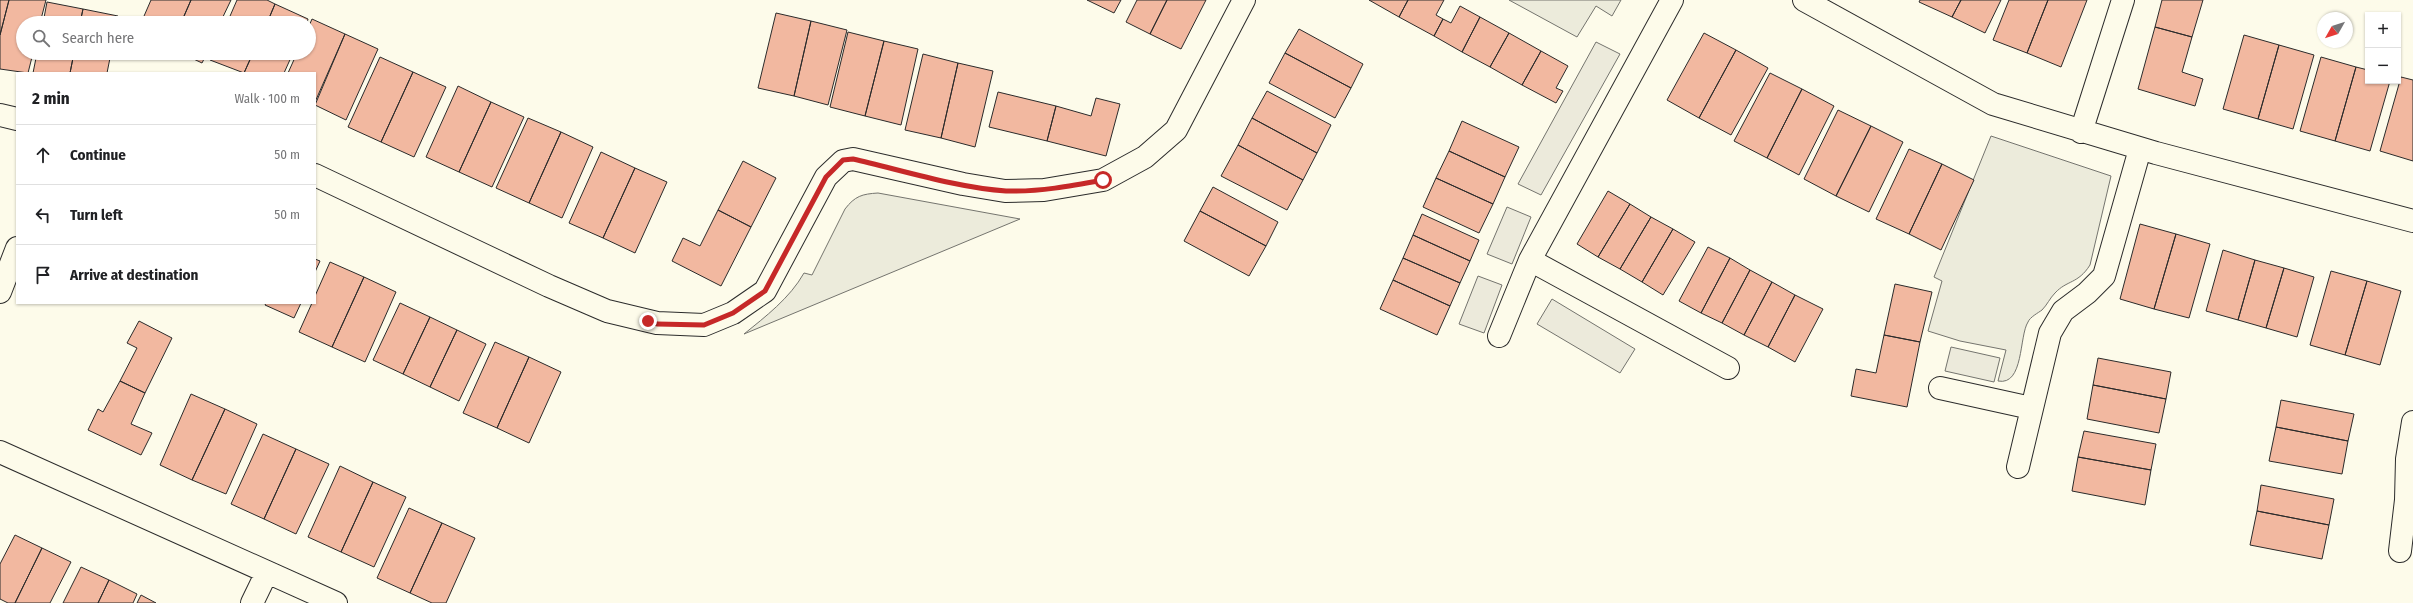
<!DOCTYPE html>
<html lang="en">
<head>
<meta charset="utf-8">
<style>
	body { margin:0; font-family:"Fira Sans Condensed",sans-serif; background:#f6f6f6; color:#202124 }
	.controls { position:absolute; right:12px; top:12px; display:grid; overflow:hidden; border-radius:0px; box-shadow:0 1px 3px #0004 }
	.controls button { width:36px; height:36px; display:grid; place-items:center; padding:0; border:0; border-bottom:1px solid #e0e0e0; background:#fff; color:#202124; font:20px sans-serif }
	.compass { position:absolute; left:2317px; top:12px; width:36px; height:36px; border-radius:50%; background:#fff; box-shadow:0 1px 3px #0004; rotate:231deg }
	.stop { position:absolute; width:12px; height:12px; margin:-9px; border:3px solid #c62828; border-radius:50%; background:#fff }
	.stop.end { background:#c62828; border-color:#fff; box-shadow:0 1px 4px #0008 }
	.list { margin:0; padding:0; list-style:none }
	h2 { display:flex; justify-content:space-between; align-items:center; height:52px; margin:0; padding:0 16px; font-size:17px }
	h2 small { font-size:13px; font-weight:400; color:#757577 }
	.list li { display:grid; grid-template-columns:26px 1fr auto; gap:12px; align-items:center; box-sizing:border-box; height:60px; padding:0 16px; border-top:1px solid #e0e0e0 }
	.list b { display:block; font-size:15px; white-space:nowrap }
	.list em { font-size:13px; font-style:normal; color:#757577 }
	.icon { flex:none; width:22px; height:22px; fill:none; stroke:currentColor; stroke-width:2; stroke-linecap:round; stroke-linejoin:round }
	.map { position:relative; flex:none; width:2413px; height:603px; overflow:hidden }
	.search { position:absolute; background:#fff; box-shadow:0 1px 3px #0004; left:16px; top:16px; width:300px; height:44px; display:flex; align-items:center; gap:10px; box-sizing:border-box; padding:0 14px; border-radius:22px; color:#757577; font-size:15px }
	.panel { position:absolute; background:#fff; box-shadow:0 1px 3px #0004; left:16px; top:72px; width:300px; height:232px; border-radius:0px }
	.map>svg:first-child { display:block }
	.green { fill:#ecebdb; stroke:#74746e }
	.parking { fill:#eceadb; stroke:#74746e }
	.building { fill:#f2b8a0; stroke:#2b2b2b }
	.lines { fill:none; stroke-linecap:round; stroke-linejoin:round }
	.street-casing { stroke:#2b2b2b; stroke-width:24 }
	.street { stroke:#fdfbea; stroke-width:22 }
	.route { stroke:#c62828; stroke-width:5 }
</style>
</head>
<body>
<div class="map">
<svg width="2413" height="603" viewBox="0 0 2413 603">
	<rect width="100%" height="100%" fill="#fdfbea"/>
	<path class="green" d="M1509,0H1621L1612,16L1596,6L1577,37Z
		M1991,136L2111,176L2090,265C2078,284 2067,280 2055,293C2050,298 2047,305 2042,310C2038,313 2030,317 2028,322C2019,336 2024,386 1998,381L2006,350L1960,341L1928,331L1942,281L1934,277Z
		M878,193L1020,219L744,334C765,317 790,298 804,273L812,275L845,209C855,196 862,194 878,193Z"/>
	<path class="parking" d="M1596,42L1620,54L1541,195L1518,184Z
		M1507,207L1531,217L1512,264L1487,254Z
		M1478,276L1502,285L1484,333L1459,324Z
		M1552,299L1635,349L1620,373L1537,324Z
		M1951,347L2000,358L1994,382L1945,371Z"/>
	<path class="building" d="M0,0H9L0,35Z
		M9,0H46L40,23H23V53H33L28,73L0,69V35Z
		M151,0H191L181,23H141Z
		M191,0H231L220,23H181Z
		M237,0H267L275,4L267,23H227Z
		M1087,0H1121L1114,13Z
		M1137,0H1167L1150,34L1126,22Z
		M1167,0H1206L1181,49L1150,34Z
		M1369,0H1408L1399,17Z
		M1408,0H1444L1436,15L1443,19L1434,36L1399,17Z
		M1920,0H1961L1952,17L1919,2Z
		M1961,0H2001L1985,33L1952,17Z
		M2009,0H2048L2027,53L1993,40Z
		M2048,0H2087L2061,67L2027,53Z
		M2162,0H2203L2192,37L2155,27Z
		M47,2L83,9L80,23H43Z
		M275,4L308,19L307,23H267Z
		M1460,6L1480,17L1462,52L1434,36L1443,19L1451,23Z
		M83,9L118,16L117,23H80Z
		M776,13L811,21L794,96L758,88Z
		M1480,17L1509,33L1490,67L1462,52Z
		M312,19L345,34L315,102V73H288L297,53H309V26Z
		M811,21L847,30L828,105L794,96Z
		M2155,27L2192,37L2182,72L2203,79L2195,106L2138,89Z
		M1299,29L1363,64L1351,88L1285,53Z
		M848,32L884,41L865,116L830,107Z
		M1509,33L1541,51L1522,85L1490,67Z
		M1704,33L1736,50L1699,118L1667,100Z
		M345,34L378,49L346,120L315,105Z
		M2244,35L2279,45L2258,119L2223,109Z
		M884,41L918,49L901,125L865,116Z
		M2279,45L2314,55L2293,129L2258,119Z
		M1736,50L1768,68L1731,135L1699,118Z
		M1541,51L1568,66L1556,88L1563,91L1556,103L1522,85Z
		M37,53H74L70,73H33Z
		M74,53H111L107,73H70Z
		M181,53H207L202,63Z
		M213,53H253L244,73L210,60Z
		M253,53H293L284,73H244Z
		M1285,53L1351,88L1335,118L1269,83Z
		M923,54L958,63L941,138L905,130Z
		M380,57L413,72L381,142L348,127Z
		M2321,57L2356,67L2335,141L2300,131Z
		M958,63L993,71L975,147L941,138Z
		M2356,67L2368,70V81H2390L2370,151L2335,141Z
		M413,72L446,87L414,157L381,142Z
		M1770,73L1802,89L1767,158L1734,141Z
		M2401,77L2413,80V161L2380,151Z
		M458,86L491,102L459,172L426,157Z
		M1802,89L1834,106L1799,175L1767,158Z
		M1267,91L1331,125L1317,153L1252,118Z
		M998,92L1056,106L1047,141L989,127Z
		M1096,98L1120,104L1106,156L1047,141L1056,106L1091,116Z
		M491,102L524,117L492,187L459,172Z
		M1838,110L1871,126L1836,196L1804,179Z
		M528,118L561,132L529,203L496,188Z
		M1252,118L1317,153L1303,180L1238,145Z
		M1462,121L1519,147L1505,177L1449,151Z
		M1871,126L1903,142L1869,212L1836,196Z
		M561,132L593,147L562,218L529,203Z
		M1238,145L1303,180L1287,210L1221,176Z
		M1909,149L1942,164L1909,234L1876,219Z
		M1449,151L1505,177L1493,204L1436,178Z
		M601,152L635,168L603,238L569,223Z
		M743,161L776,178L751,227L718,210Z
		M1942,164L1974,180L1941,250L1909,234Z
		M635,168L667,182L635,253L603,238Z
		M1436,178L1493,204L1479,233L1423,207Z
		M1213,187L1278,222L1266,246L1200,211Z
		M1608,191L1630,204L1598,257L1577,244Z
		M1630,204L1651,217L1620,269L1598,257Z
		M718,210L751,227L721,286L672,261L683,238L700,246Z
		M1200,211L1266,246L1249,276L1184,241Z
		M1422,214L1479,240L1470,261L1413,235Z
		M1651,217L1673,229L1642,282L1620,269Z
		M2140,224L2176,234L2154,309L2120,299Z
		M1673,229L1695,242L1663,295L1642,282Z
		M2176,234L2210,244L2189,318L2154,309Z
		M1413,235L1470,261L1460,283L1403,258Z
		M1708,247L1730,258L1701,313L1679,301Z
		M2223,250L2255,260L2238,320L2206,311Z
		M1403,258L1460,283L1450,306L1393,280Z
		M1730,258L1750,270L1722,323L1701,313Z
		M315,259L320,261L315,272Z
		M2255,260L2284,268L2266,328L2238,320Z
		M330,262L364,277L332,347L299,332L312,303H315V296Z
		M2284,268L2314,277L2297,337L2266,328Z
		M1750,270L1772,282L1744,335L1722,323Z
		M2331,271L2367,281L2345,355L2310,345Z
		M364,277L396,292L365,362L332,347Z
		M1393,280L1450,306L1437,335L1380,309Z
		M2367,281L2401,291L2380,365L2345,355Z
		M1772,282L1795,295L1768,347L1744,335Z
		M1895,284L1932,292L1920,342L1884,335Z
		M1795,295L1823,309L1795,362L1768,347Z
		M266,303H301L294,318L265,305Z
		M400,303L430,317L403,374L373,360Z
		M430,317L457,330L430,387L403,374Z
		M139,321L172,338L145,393L120,381L137,348L127,343Z
		M457,330L486,344L459,401L430,387Z
		M1884,335L1920,342L1907,407L1851,396L1856,369L1876,373Z
		M495,342L529,357L497,428L463,413Z
		M529,357L561,372L529,443L497,428Z
		M2098,358L2171,372L2166,399L2093,385Z
		M120,381L145,393L131,424L152,433L141,455L88,430L98,409L103,412Z
		M2093,385L2166,399L2159,433L2087,419Z
		M191,394L225,409L192,480L160,465Z
		M2281,400L2354,414L2348,441L2276,427Z
		M225,409L257,424L226,494L192,480Z
		M2276,427L2348,441L2342,474L2269,461Z
		M2084,431L2156,444L2151,470L2078,457Z
		M263,434L296,449L264,519L231,504Z
		M296,449L329,464L296,534L264,519Z
		M2078,457L2151,470L2145,505L2072,491Z
		M340,466L373,482L341,552L308,537Z
		M373,482L406,497L374,567L341,552Z
		M2261,485L2334,499L2329,525L2257,511Z
		M409,508L442,523L410,593L377,578Z
		M2257,511L2329,525L2322,559L2250,545Z
		M442,523L475,538L446,603H432L410,593Z
		M15,535L42,548L15,603H8L0,599V564Z
		M42,548L71,562L50,603H15Z
		M81,567L109,580L98,603H63Z
		M109,580L137,594L133,603H98Z
		M141,595L156,603H137Z"/>
	<g class="lines">
		<defs>
			<path id="street" d="M1804,0L1993,104L2156,153L2413,221
				M0,115L17,119
				M2081,132L2123,0
				M315,175L549,286L607,311L657,323L704,325L733,313L765,291L826,177L843,161L853,159L963,184L1005,191L1044,190L1103,180L1145,157L1176,130L1244,0
				M1530,260L1728,368
				M0,292L17,248
				M1499,336L1530,260L1672,0
				M1940,388L2031,408
				M0,452L336,603
				M2018,467L2050,333L2063,311L2087,293L2104,276L2140,149
				M2400,551L2406,500L2407,459L2413,422
				M252,603L267,572"/>
		</defs>
		<use href="#street" class="street-casing"/>
		<use href="#street" class="street"/>
	</g>
	<g class="lines">
		<path class="route" d="M648,321L657,324L704,325L733,313L765,291L826,177L843,160L853,159C901,170 958,188 1006,191C1039,192 1071,186 1103,180"/>
	</g>
</svg>
<div class="controls">
<button>+</button>
<button>−</button>
</div>
<svg class="compass" viewBox="-18 -18 36 36"><path d="M0-13l5 13h-10z" fill="#e53935"/><path d="M0 13l5-13h-10z" fill="#757577"/></svg>
<div class="stop" style="left:1103px;top:180px"></div>
<div class="stop end" style="left:648px;top:321px"></div>
<div class="search"><svg class="icon" aria-label="search" viewBox="0 0 24 24"><circle cx="10" cy="10" r="6"/><path d="M15 15l6 6"/></svg>Search here</div>
<section class="panel">
<h2>2 min<small>Walk · 100 m</small></h2>
<ul class="list">
<li><svg class="icon" aria-label="ahead" viewBox="0 0 24 24"><path d="M12 20V5M6 11l6-6 6 6"/></svg><div><b>Continue</b></div><em>50 m</em></li>
<li><svg class="icon" aria-label="left" viewBox="0 0 24 24"><path d="M17 20v-9H6M10 6l-5 5 5 5"/></svg><div><b>Turn left</b></div><em>50 m</em></li>
<li><svg class="icon" aria-label="arrive" viewBox="0 0 24 24"><path d="M6 21V4h12l-3 4 3 4H6"/></svg><div><b>Arrive at destination</b></div></li>
</ul>
</section>
</div>
</body>
</html>
